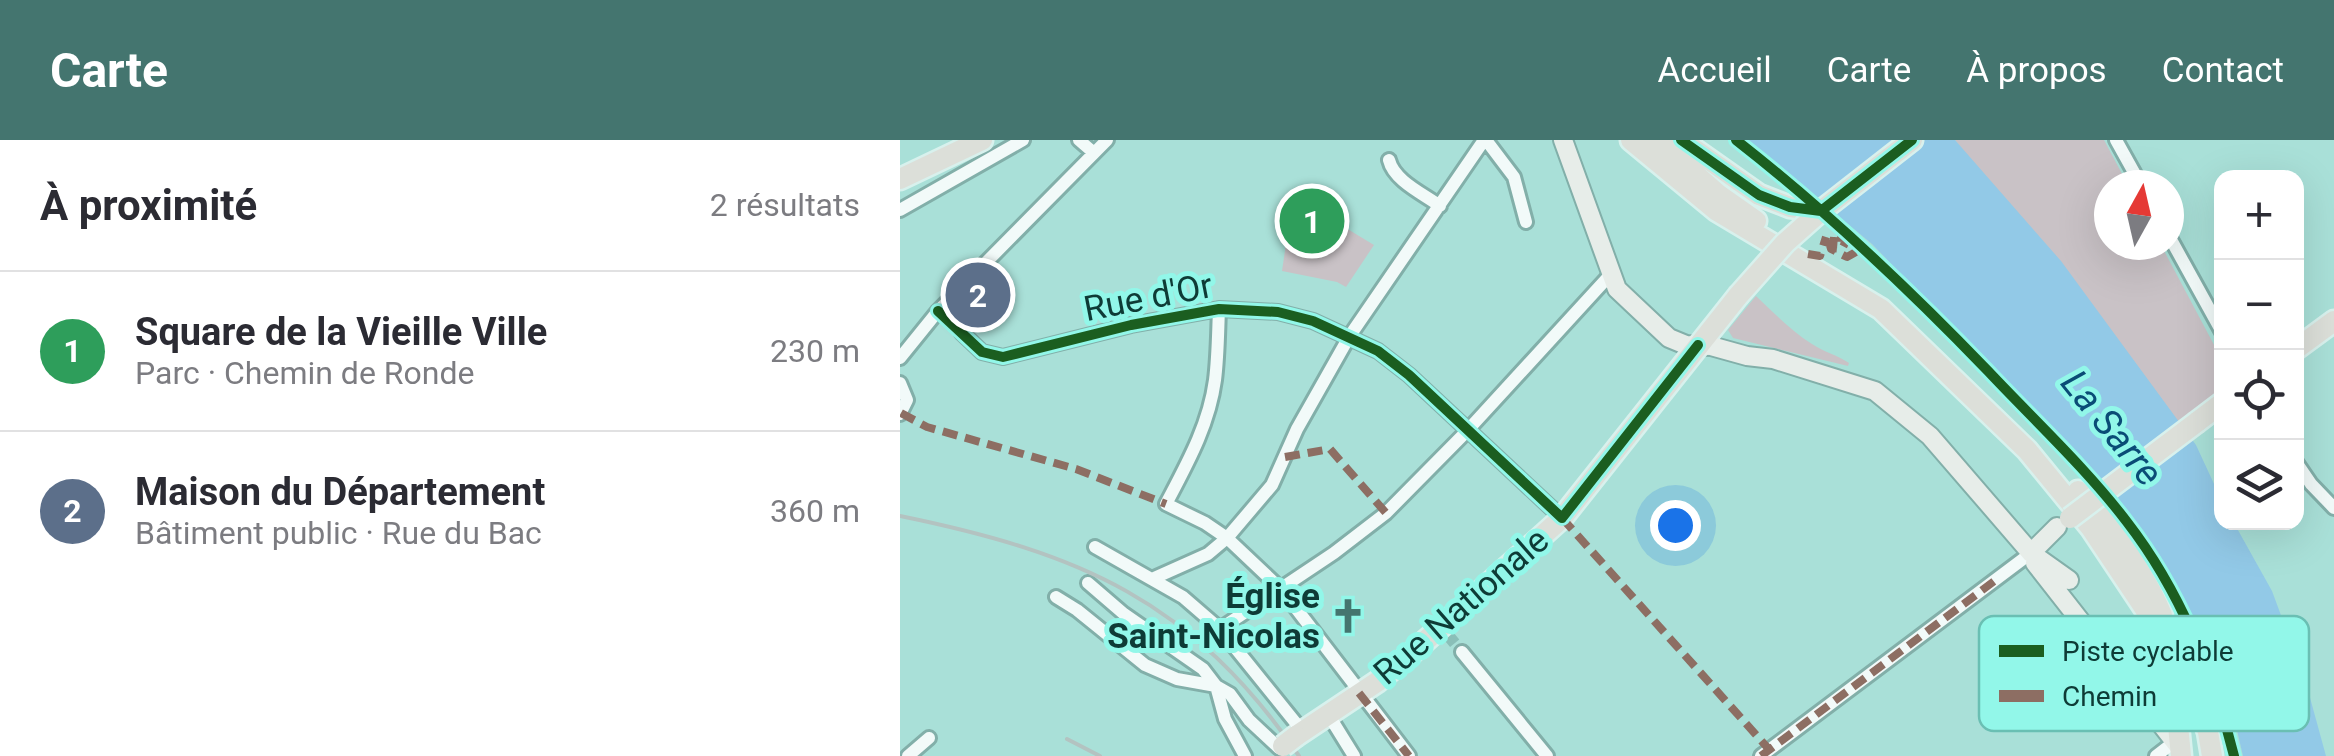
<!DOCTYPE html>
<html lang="fr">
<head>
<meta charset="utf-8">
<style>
	body { margin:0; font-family:Roboto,sans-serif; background:#f2f2f3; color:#2b2b33 }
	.controls { position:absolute; right:30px; top:30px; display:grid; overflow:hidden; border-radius:20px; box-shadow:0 10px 40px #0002 }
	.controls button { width:90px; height:90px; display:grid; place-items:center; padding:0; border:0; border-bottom:2px solid #e1e1e2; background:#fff; color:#2b2b33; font:50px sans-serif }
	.compass { position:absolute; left:1194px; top:30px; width:90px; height:90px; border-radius:50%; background:#fff; box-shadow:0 10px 40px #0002; rotate:8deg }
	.you { position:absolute; left:775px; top:385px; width:35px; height:35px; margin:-25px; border:8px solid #fff; border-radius:50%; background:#1a73e8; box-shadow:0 0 0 15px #1a73e833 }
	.badge { display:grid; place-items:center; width:65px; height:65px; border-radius:50%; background:#44756f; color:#fff; font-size:32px; font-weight:700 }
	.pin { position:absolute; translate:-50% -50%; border:5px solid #fff; box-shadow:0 2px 10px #0006 }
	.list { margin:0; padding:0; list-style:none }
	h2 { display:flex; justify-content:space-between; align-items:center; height:130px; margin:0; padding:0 40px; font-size:42px }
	h2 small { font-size:32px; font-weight:400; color:#7c7c81 }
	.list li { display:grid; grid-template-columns:65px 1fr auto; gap:30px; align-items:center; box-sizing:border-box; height:160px; padding:0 40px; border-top:2px solid #e1e1e2 }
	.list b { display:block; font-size:38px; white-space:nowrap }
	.list p { margin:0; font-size:32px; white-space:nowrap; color:#7c7c81 }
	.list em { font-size:32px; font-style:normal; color:#7c7c81 }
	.icon { flex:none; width:55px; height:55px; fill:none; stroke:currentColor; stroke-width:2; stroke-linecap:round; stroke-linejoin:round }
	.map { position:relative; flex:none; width:1434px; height:616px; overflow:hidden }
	header { display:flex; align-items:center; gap:60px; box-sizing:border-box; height:140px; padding:0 50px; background:#44756f; color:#fff }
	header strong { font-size:48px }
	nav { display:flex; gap:55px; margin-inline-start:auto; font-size:35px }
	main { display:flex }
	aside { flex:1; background:#fff }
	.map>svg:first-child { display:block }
	.green { fill:#c9c2c6 }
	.water { fill:#92c9e7 }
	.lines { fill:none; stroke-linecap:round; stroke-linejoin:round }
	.street-tunnel { stroke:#8abfb8; stroke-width:12; stroke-dasharray:12 6; stroke-linecap:butt }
	.street-casing { stroke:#82afa9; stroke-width:18 }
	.secondary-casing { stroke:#82afa9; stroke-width:22 }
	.primary-casing { stroke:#d8f1ed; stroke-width:25 }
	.street { stroke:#f2faf9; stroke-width:12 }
	.secondary { stroke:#e7ede9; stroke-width:18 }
	.primary { stroke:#dcdfd9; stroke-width:20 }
	.rail { stroke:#b3c3c1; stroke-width:4 }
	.primary-bridge-casing { stroke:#d8f1ed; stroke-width:25; stroke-linecap:butt }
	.primary-bridge { stroke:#dcdfd9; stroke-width:20 }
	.quiet { stroke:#8d6e63; stroke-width:8; stroke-dasharray:15 8; stroke-linecap:butt }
	.cycleway-casing { stroke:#92f7e9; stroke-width:16 }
	.cycleway { stroke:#1b5e20; stroke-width:10 }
	.labels { text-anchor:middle; stroke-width:10; stroke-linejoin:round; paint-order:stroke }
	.street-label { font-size:35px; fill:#0e3b36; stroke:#92f7e9 }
	.poi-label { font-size:35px; font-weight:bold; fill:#0e3b36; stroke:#92f7e9; text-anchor:end }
	.water-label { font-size:38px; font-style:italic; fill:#0a4c76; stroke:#92f7e9 }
	.key { fill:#92f7e9; stroke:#6abfb3; stroke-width:2.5 }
	.key-label { font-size:28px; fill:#0e3b36 }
</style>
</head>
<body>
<header>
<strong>Carte</strong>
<nav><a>Accueil</a><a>Carte</a><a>À propos</a><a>Contact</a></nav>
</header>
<main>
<aside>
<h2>À proximité<small>2 résultats</small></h2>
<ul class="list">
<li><span class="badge" style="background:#2e9e5b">1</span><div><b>Square de la Vieille Ville</b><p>Parc · Chemin de Ronde</p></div><em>230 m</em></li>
<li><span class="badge" style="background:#5c6f8a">2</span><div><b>Maison du Département</b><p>Bâtiment public · Rue du Bac</p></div><em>360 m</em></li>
</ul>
</aside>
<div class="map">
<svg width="1434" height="616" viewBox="0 0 1434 616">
	<rect width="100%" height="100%" fill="#a9e0d8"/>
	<path class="green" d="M1055,0H1204L1228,45H1209V105H1261L1321,218V265L1287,293Z
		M393,56L474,105L446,147L437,142L382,131Z
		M856,156C874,173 891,191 912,204C924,212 937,215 949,223L948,226L833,198L828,190Z"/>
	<path class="water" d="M847,0H1055L1161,121L1296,305L1321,359L1322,382L1334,383L1372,451L1406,543L1426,616H1343L1329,556L1304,501L1268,432L1216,355L972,104Z"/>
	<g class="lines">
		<path class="street-tunnel" d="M47,178L62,193
			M547,494L562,512"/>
		<defs>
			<path id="street" d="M179,0L194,13
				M586,0L614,37L626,82
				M1216,0L1241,45
				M489,20C494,41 524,54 540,66
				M0,70L123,0
				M1269,96L1322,192
				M319,169C318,192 318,216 315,240C309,285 287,324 266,364L305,383L327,398L382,450L509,616
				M62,193L82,212L103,217L231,185L319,169L378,172L413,181L478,211L509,235L662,378
				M0,218L38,171L207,0
				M0,243L7,260L0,274
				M1396,322L1411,344L1434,368
				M195,407L283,457L320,489L403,592
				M252,439L308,414L327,398L372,345L397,289L449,197L584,0
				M188,443L224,474L303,529L316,546L325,579L345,616
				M156,457L177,470L245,525L277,539L316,546L330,554L349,580L379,608
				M320,489L434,413L486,373L567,291L710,135
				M562,512L647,616
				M428,574L454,616
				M8,616L29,598
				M861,616L1131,413
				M1256,616L1278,599"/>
			<path id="secondary" d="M663,0L717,149L769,198L786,205L811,206L847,216L873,219L975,251L1030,296L1131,413L1169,440
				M1131,413L1157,387
				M1135,423L1279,607"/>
			<path id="primary" d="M731,0L817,71L981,169L1127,310L1191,388L1245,469L1273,534L1281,616
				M756,0L819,55L856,81
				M781,0L859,55L890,67L921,71L1012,0
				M0,39L82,0
				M1396,209L1434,181
				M1297,282L1322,263
				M1178,351C1211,387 1243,429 1262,475
				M1278,511L1308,592L1312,616
				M396,596L477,542L512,513L662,378L838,156"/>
		</defs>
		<use href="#street" class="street-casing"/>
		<use href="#secondary" class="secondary-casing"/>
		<use href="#primary" class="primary-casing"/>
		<use href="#street" class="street"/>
		<use href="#secondary" class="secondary"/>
		<use href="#primary" class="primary"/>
		<path class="rail" d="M0,376C180,413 292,460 399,616
			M167,599L200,616"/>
		<defs>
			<path id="primary-bridge" d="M838,156L885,103L921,71
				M1170,378L1297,282
				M383,606L396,596"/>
		</defs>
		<use href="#primary-bridge" class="primary-bridge-casing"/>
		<use href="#primary-bridge" class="primary-bridge"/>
		<path class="quiet" d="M934,97L933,108L942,109L945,103L943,98L933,97L929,102L931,109L947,117L965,107
			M908,114L920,116L926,97
			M1,273L27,287L176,329L266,364
			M385,317L430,309L486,373
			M662,378L875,616
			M459,553L509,616
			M861,616L1097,439"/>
		<defs>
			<path id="cycleway" d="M781,0L859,55L890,67L921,71L1012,0
				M836,0C927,71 1008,148 1088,231C1135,281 1186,328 1227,382C1279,449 1314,534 1334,616
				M38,171L82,212L103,217L231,185L319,169L378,172L413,181L478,211L509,235L662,378L798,205"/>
		</defs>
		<use href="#cycleway" class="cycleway-casing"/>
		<use href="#cycleway" class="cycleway"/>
	</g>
	<defs>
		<symbol id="church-bare" viewBox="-9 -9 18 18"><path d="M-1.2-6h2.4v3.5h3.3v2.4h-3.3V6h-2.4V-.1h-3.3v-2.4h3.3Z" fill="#44756f" stroke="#92f7e9" stroke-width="2.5" paint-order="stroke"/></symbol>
	</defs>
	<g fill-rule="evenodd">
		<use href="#church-bare" x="423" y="451" width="50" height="50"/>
	</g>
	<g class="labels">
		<g class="street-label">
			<text transform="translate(248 157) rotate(-11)" y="12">Rue d'Or</text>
			<text transform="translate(561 466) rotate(-41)" y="12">Rue Nationale</text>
		</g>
		<g class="poi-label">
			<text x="420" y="468">Église<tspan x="420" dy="40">Saint-Nicolas</tspan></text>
		</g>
		<g class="water-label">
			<text transform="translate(1212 288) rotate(51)" y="13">La Sarre</text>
		</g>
	</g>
	<rect x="1079" y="476" width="330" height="115" rx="15" class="key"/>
	<rect x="1099" y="505" width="45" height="12" fill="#1b5e20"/>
	<rect x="1099" y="550" width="45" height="12" fill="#8d6e63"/>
	<g class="key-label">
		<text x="1162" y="521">Piste cyclable</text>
		<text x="1162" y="566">Chemin</text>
	</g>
</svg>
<div class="controls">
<button>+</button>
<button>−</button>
<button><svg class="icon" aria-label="locate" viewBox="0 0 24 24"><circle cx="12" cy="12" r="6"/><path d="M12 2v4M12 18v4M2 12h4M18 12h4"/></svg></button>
<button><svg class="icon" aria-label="layers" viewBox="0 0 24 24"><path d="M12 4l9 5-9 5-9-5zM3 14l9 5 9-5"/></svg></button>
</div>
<svg class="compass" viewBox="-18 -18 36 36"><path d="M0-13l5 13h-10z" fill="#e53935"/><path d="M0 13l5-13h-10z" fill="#7c7c81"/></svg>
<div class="you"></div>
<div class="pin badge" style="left:412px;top:81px;background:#2e9e5b">1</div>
<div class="pin badge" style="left:78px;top:155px;background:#5c6f8a">2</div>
</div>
</main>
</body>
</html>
